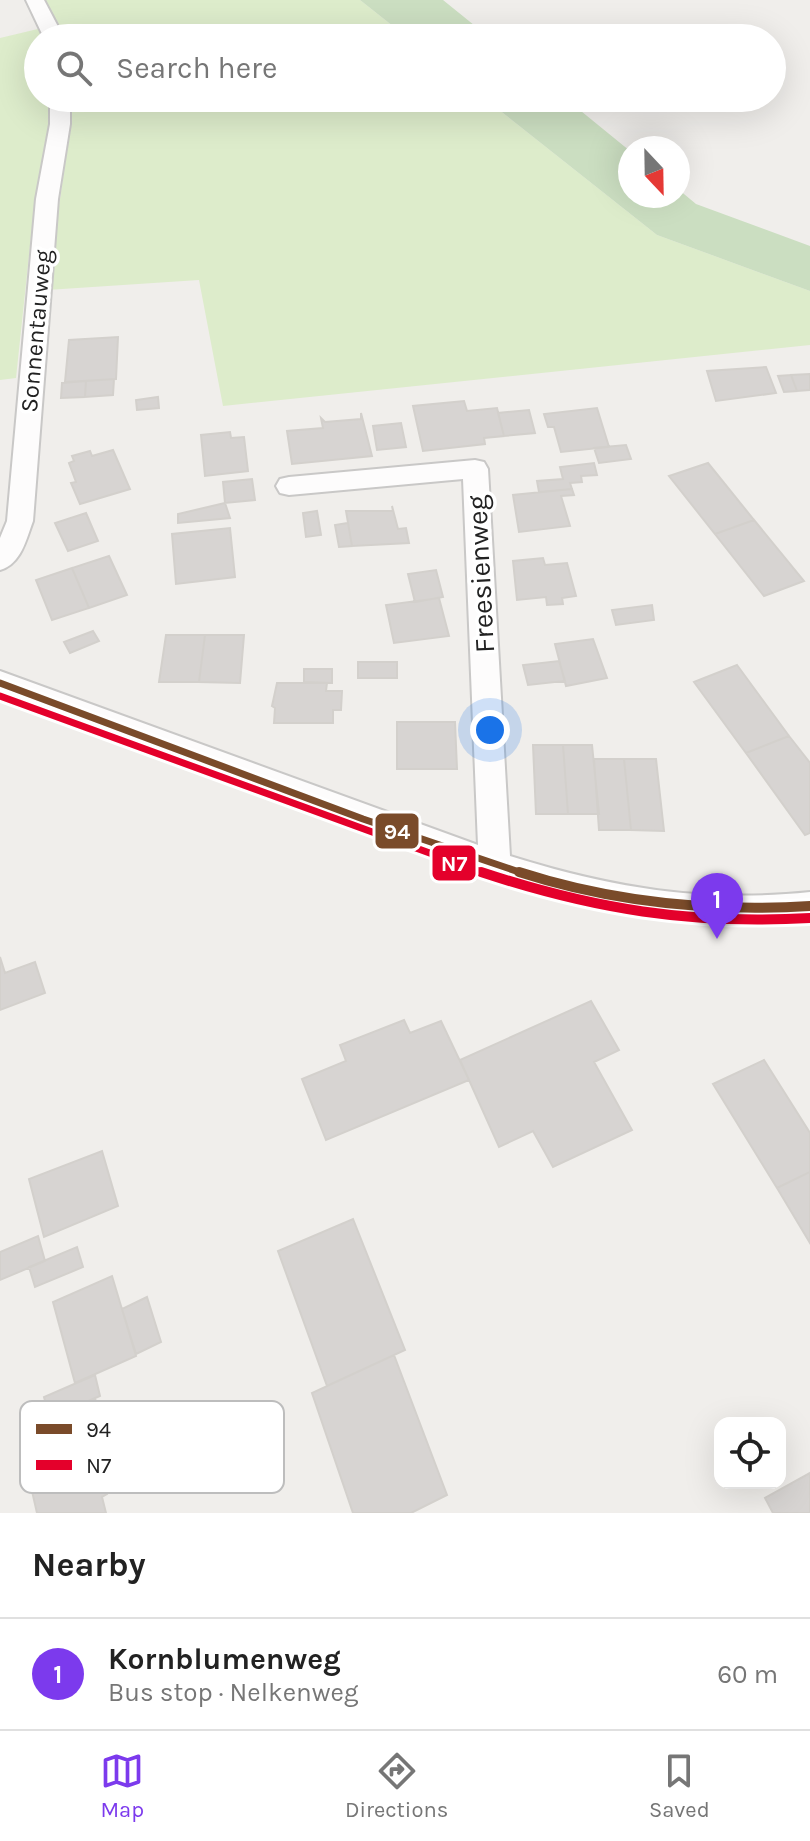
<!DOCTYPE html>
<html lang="en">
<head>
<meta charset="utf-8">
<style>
	body { margin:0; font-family:Karla,sans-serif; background:#f6f6f6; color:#222 }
	.controls { position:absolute; right:24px; bottom:24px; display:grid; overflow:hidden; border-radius:16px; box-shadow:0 8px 32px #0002 }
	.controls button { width:72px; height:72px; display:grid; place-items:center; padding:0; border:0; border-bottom:2px solid #e0e0e0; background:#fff; color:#222; font:40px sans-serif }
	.compass { position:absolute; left:618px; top:136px; width:72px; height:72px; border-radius:50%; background:#fff; box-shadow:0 8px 32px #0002; rotate:158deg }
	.you { position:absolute; left:490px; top:730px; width:28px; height:28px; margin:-20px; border:6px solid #fff; border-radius:50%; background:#1a73e8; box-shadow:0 0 0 12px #1a73e833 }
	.badge { display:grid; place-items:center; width:52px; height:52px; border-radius:50%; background:#7c3aed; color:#fff; font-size:26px; font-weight:700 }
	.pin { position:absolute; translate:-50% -66px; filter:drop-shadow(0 2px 4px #0008) }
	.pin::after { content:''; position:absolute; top:42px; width:28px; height:24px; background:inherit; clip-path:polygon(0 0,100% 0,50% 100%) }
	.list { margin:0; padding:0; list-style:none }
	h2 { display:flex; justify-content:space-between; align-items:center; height:104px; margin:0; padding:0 32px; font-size:34px }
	h2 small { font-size:26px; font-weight:400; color:#767676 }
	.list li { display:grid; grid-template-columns:52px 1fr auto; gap:24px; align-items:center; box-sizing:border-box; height:112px; padding:0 32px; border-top:2px solid #e0e0e0 }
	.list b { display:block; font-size:30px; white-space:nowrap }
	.list p { margin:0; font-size:26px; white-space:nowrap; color:#767676 }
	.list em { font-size:26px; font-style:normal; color:#767676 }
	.icon { flex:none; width:44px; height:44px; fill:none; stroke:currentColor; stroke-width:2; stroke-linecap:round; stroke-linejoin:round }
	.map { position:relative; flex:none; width:810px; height:1513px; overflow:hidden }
	.search { position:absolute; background:#fff; box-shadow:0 8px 32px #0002; left:24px; right:24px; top:24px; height:88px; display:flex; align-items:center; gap:20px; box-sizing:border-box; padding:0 28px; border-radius:44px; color:#767676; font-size:30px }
	.sheet { height:216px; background:#fff }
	nav { display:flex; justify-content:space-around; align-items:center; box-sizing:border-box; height:112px; border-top:2px solid #e0e0e0; background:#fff; font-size:22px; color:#767676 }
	nav a { display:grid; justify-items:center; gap:4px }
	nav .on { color:#7c3aed }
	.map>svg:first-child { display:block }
	.grass { fill:#ddeccb }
	.forest { fill:#cbdec1 }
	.building { fill:#d7d4d2; stroke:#d3d0cc; stroke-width:2 }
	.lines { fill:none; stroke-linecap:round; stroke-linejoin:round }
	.street-casing { stroke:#c9c8c7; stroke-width:4 }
	.street { fill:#fdfcfc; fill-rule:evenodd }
	.bus-1-far1-casing { stroke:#fff; stroke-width:13 }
	.bus-1-casing { stroke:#fff; stroke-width:16 }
	.bus-2-far1-casing { stroke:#fff; stroke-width:13 }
	.bus-2-casing { stroke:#fff; stroke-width:16 }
	.bus-1-far1 { stroke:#7a4b2a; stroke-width:7 }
	.bus-1 { stroke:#7a4b2a; stroke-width:10 }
	.bus-2-far1 { stroke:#e4002b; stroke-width:7 }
	.bus-2 { stroke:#e4002b; stroke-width:10 }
	.labels { text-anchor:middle; stroke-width:7; stroke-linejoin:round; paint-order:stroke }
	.far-street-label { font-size:24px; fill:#222; stroke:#fff }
	.street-label { font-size:28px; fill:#222; stroke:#fff }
	.key { fill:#fff; stroke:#bdbdbd; stroke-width:2 }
	.key-label { font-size:22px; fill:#222 }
	.line-badge { stroke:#fff; stroke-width:3 }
	.badge-label { font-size:22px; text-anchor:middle; font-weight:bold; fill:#fff }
</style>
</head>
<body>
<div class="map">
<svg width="810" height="1513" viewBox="0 0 810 1513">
	<rect width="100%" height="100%" fill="#f0eeeb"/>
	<path class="grass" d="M45,0H360L408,38H63Z
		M42,28L44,38H38V98H52V125L35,199L16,378L0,380V38Z
		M70,98H484L657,235L810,291V345L223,406L199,280L47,290L71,122Z"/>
	<path class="forest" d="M360,0H443L490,38H408Z
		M484,98H565L630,151V196H678V189L696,204L810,246V291L657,235Z"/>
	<path class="building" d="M118,337L116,379L65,382L69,340Z
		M766,367L776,393L716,401L707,371Z
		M810,374V390L797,391L791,375Z
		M791,375L797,391L784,392L778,376Z
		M114,379L113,395L85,397L86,381Z
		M86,381L85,397L61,398L62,383Z
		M158,397L159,408L137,410L136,400Z
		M464,401L467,411L497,408L504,436L484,438L485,444L423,451L413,406Z
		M597,408L609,447L561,452L554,427H548L544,414Z
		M529,410L535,433L504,436L498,413Z
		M361,413L372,456L292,464L287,431L323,428L321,418L325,422L361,419Z
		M401,423L406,447L377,450L373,426Z
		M230,432L231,438L244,437L248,471L205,476L201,435Z
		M626,445L631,459L599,463L594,448Z
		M113,450L130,489L80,504L71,483L76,482L69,463L74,461L72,456L90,451L92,456Z
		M594,463L597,475L581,476L582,482L570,483L572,489L539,492L537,481L563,479L560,467Z
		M708,463L754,520L715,534L669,476Z
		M252,479L255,500L225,503L223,482Z
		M572,489L574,495L561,496L570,526L519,532L513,495Z
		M225,503L230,518L178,523V514Z
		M392,506L398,529L406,528L409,543L352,546L346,511H393Z
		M317,511L321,535L306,537L303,513Z
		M86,513L98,541L68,551L55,523Z
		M754,520L804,581L764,596L715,534Z
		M348,523L352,546L339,547L335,525Z
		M230,528L235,577L176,584L172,534Z
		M109,556L127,595L89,608L72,568Z
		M543,558L545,565L567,563L576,596L562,598L563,604L547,605L546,597L517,600L513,561Z
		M72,568L89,608L52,620L36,580Z
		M436,570L443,597L415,602L408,574Z
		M439,598L449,636L394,643L386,605Z
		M652,605L654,620L616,625L612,610Z
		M93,631L99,641L70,653L64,642Z
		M166,635H205L199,682H159Z
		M205,635H244L240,683L199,682Z
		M593,639L607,678L566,686L555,644Z
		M559,661L565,681L528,685L523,665Z
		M358,662H397V678H358Z
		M737,665L789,736L746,753L694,682Z
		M304,669H332V683L304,682Z
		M277,683H327L326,691H342L341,710H333V723H274L275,708L272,706Z
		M397,722H455L457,769H397Z
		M789,736L810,763V833L805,835L746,753Z
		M533,745H563L568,814H536Z
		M563,745H592L599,814H568Z
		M594,759H624L631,830H599Z
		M624,759H656L664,831L631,830Z
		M0,957L5,973L35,962L45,993L0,1010Z
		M591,1001L619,1050L594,1062L632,1130L553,1167L533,1131L499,1147L460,1060Z
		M404,1020L410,1033L441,1021L469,1080L326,1140L302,1079L346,1061L340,1045Z
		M764,1060L810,1133V1172L777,1188L713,1084Z
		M102,1151L118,1206L44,1237L29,1179Z
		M810,1172V1243L777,1188Z
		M353,1219L405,1350L327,1386L278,1251Z
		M38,1236L45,1261L0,1280V1252Z
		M77,1247L83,1267L35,1287L29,1267Z
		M112,1276L136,1356L75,1383L53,1302Z
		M147,1297L161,1342L136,1354L122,1309Z
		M394,1355L447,1495L411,1513H353L312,1393Z
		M95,1375L100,1396L50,1419L44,1397Z
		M95,1398L102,1425L62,1443L56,1416Z
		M92,1440L107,1494L102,1497L106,1513H37L27,1469Z
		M810,1473V1513H773L765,1498Z"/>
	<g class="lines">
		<defs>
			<path id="street" d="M26,0H44L64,38H44Z
				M50,98H70V124L58,199L33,521C26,540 21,564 0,570V538L7,521L36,199L50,124Z
				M475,460L484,462L488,469L510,856C612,888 703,903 810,892V920C640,939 514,886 358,830C238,787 119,741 0,695V671L478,845L463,479L289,495L280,493L276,486L280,479L289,477Z"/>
		</defs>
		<use href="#street" class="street-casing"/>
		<use href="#street" class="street"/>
		<defs>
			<path id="bus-1-far1" d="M0,683L363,819L525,874"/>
			<path id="bus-1" d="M519,872C615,903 710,912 810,906"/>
			<path id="bus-2-far1" d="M0,696L487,874"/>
			<path id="bus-2" d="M481,872C593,909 691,925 810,918"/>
		</defs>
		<use href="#bus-1-far1" class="bus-1-far1-casing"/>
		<use href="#bus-1" class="bus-1-casing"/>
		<use href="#bus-2-far1" class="bus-2-far1-casing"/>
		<use href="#bus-2" class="bus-2-casing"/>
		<use href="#bus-1-far1" class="bus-1-far1"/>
		<use href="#bus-1" class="bus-1"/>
		<use href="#bus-2-far1" class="bus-2-far1"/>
		<use href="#bus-2" class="bus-2"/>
	</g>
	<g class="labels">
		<g class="far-street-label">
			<text transform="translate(36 331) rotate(-85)" y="8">Sonnentauweg</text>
		</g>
		<g class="street-label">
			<text transform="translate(480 574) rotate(-93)" y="10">Freesienweg</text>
		</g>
	</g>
	<rect x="20" y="1401" width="264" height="92" rx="12" class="key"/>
	<rect x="36" y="1424" width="36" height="10" fill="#7a4b2a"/>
	<rect x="36" y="1460" width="36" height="10" fill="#e4002b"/>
	<g class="key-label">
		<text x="86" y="1437">94</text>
		<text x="86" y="1473">N7</text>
	</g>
	<g class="line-badge">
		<rect x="374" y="812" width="46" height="38" rx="8" fill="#7a4b2a"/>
		<rect x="431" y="844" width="46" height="38" rx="8" fill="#e4002b"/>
	</g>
	<g class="badge-label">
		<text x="397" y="839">94</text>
		<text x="454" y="871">N7</text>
	</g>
</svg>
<div class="controls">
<button><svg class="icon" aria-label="locate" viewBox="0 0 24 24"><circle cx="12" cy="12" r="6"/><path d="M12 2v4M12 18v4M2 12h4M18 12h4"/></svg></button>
</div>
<svg class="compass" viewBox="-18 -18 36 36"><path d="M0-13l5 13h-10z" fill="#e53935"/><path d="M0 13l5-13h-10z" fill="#767676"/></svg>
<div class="you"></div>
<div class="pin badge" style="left:717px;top:939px">1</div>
<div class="search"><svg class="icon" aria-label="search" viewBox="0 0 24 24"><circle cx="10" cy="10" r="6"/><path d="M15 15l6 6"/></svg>Search here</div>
</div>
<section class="sheet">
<h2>Nearby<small></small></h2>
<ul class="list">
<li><span class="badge">1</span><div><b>Kornblumenweg</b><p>Bus stop · Nelkenweg</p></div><em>60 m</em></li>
</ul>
</section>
<nav>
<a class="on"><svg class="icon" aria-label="map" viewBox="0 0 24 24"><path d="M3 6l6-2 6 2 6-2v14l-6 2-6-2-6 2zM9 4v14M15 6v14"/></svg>Map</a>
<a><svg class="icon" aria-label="directions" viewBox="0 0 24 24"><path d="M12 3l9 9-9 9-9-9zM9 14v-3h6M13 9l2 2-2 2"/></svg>Directions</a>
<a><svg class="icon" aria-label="saved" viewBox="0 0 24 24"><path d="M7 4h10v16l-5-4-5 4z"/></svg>Saved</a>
</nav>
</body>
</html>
